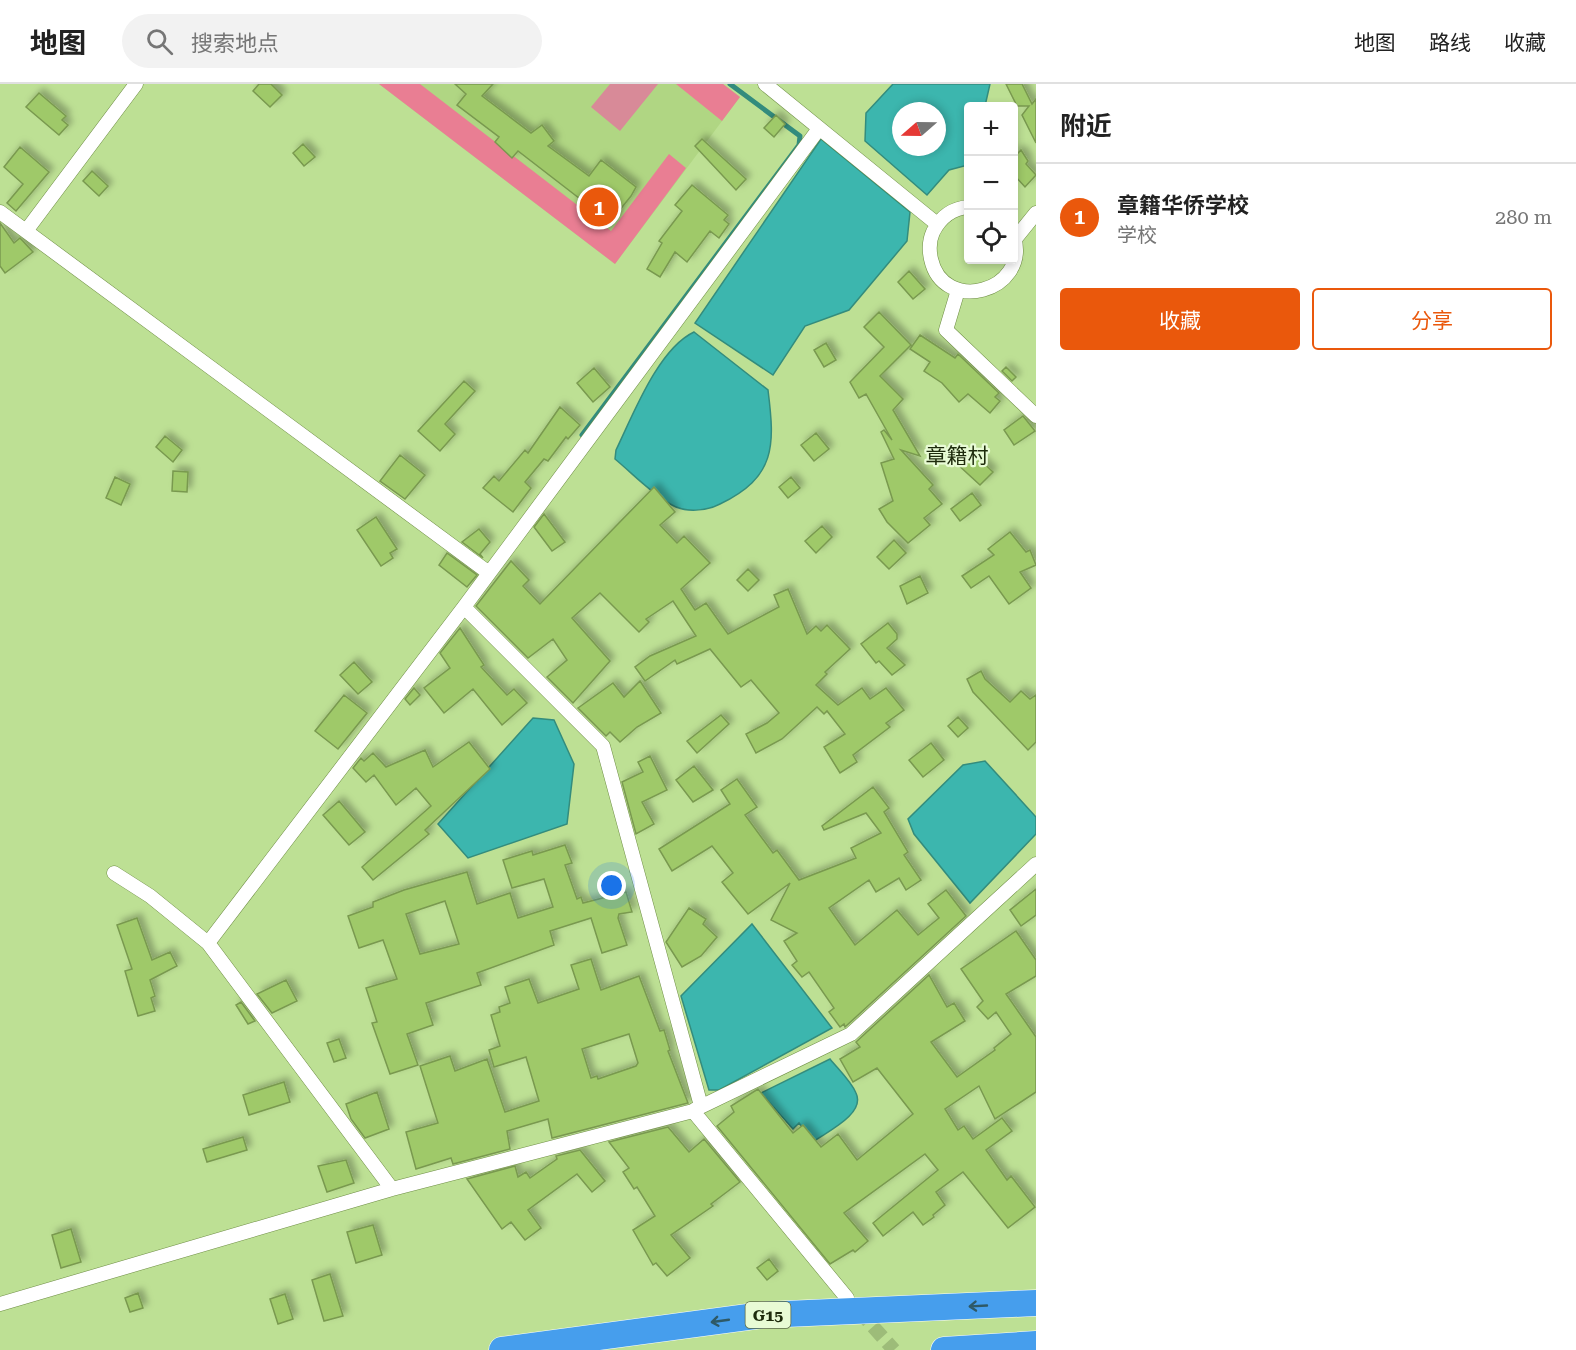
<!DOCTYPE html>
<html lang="zh">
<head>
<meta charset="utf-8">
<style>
	body { margin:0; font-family:"Roboto Serif","Noto Sans SC",serif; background:#f2f2f2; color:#222 }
	.controls { position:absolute; right:18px; top:18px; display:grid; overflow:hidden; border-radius:6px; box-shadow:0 3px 9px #0003 }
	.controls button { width:54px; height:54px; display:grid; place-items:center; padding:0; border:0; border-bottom:2px solid #e0e0e0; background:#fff; color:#222; font:30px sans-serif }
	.compass { position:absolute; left:892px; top:18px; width:54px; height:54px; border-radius:50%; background:#fff; box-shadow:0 3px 9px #0003; rotate:250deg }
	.you { position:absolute; left:612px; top:802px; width:21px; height:21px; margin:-15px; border:4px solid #fff; border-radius:50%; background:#1a73e8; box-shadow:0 0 0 9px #1a73e833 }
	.badge { display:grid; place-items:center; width:39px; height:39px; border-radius:50%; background:#ea580c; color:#fff; font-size:20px; font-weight:700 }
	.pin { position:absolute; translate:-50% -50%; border:3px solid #fff; box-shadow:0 2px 6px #0006 }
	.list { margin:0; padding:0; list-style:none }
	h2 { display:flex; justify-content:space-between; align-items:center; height:78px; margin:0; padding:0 24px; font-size:26px }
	h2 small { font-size:20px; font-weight:400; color:#767676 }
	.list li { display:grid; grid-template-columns:39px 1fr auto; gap:18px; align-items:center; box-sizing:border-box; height:108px; padding:0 24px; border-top:2px solid #e0e0e0 }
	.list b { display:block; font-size:22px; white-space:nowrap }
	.list p { margin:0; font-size:20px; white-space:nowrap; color:#767676 }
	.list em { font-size:20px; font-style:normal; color:#767676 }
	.actions { display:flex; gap:12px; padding:18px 24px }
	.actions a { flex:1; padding:14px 0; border:2px solid #ea580c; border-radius:6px; text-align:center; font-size:21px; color:#ea580c }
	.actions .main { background:#ea580c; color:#fff }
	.icon { flex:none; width:33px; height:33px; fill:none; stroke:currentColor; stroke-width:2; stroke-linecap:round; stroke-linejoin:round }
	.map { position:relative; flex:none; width:1036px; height:1266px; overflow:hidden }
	header { display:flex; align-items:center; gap:36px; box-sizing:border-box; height:84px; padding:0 30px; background:#fff; border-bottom:2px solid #e0e0e0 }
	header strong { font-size:28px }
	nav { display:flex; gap:33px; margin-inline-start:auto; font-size:21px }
	.search { width:420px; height:54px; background:#f2f2f2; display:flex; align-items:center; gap:15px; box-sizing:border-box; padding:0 21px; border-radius:33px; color:#767676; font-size:22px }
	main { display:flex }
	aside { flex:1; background:#fff }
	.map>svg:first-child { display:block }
	.built { fill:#b0d683 }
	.green { fill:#d88a98 }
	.forest { fill:#e97e93 }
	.water { fill:#3cb6ae; stroke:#338c7d; stroke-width:1.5; fill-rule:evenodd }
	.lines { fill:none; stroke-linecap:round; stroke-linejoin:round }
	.stream { stroke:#338c7d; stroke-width:5 }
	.building { fill:#9fc969; stroke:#79994f; stroke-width:1.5; fill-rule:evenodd; filter:url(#shadow) }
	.minor-tunnel { stroke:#9dbc79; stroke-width:14; stroke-dasharray:14 7; stroke-linecap:butt }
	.minor-casing { stroke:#6e8d44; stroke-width:15 }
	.motorway-casing { stroke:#fff; stroke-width:27 }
	.minor { stroke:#fff; stroke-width:14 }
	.motorway { stroke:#469eed; stroke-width:26 }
	.oneway { stroke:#2e5966 }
	.labels { text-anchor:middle; stroke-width:4.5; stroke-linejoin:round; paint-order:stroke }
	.shield { fill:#e8fbd5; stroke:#5b6948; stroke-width:1.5 }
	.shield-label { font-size:16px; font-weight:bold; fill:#1e2b0c }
	.quarter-label { font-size:21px; fill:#1e2b0c; stroke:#e8fbd5 }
</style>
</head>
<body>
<header>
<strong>地图</strong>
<div class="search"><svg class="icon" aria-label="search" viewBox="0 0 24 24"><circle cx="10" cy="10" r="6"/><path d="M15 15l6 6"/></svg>搜索地点</div>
<nav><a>地图</a><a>路线</a><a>收藏</a></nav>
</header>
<main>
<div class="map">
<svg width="1036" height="1266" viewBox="0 0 1036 1266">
	<defs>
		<filter id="shadow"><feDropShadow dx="4.5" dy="-4.5" stdDeviation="3" flood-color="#0004"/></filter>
	</defs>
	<rect width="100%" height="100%" fill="#bde094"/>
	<path class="built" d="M379,0H723L740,13L615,180Z"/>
	<path class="green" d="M610,0H658L620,47L591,23Z"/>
	<path class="forest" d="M379,0H420L611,147L669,70L686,84L615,180Z
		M676,0H723L740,13L722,37Z"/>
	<path class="water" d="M893,0H990L985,22H969L968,81L949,86L927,111L865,57L866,29ZM901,27H937V63H901Z
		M821,55L910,128L907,157L849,226L805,242L773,291L695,239Z
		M694,248L768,306C775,362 776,393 720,420C707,427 685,429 672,421C652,410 633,390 615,375L616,366C633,331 658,265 694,248Z
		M533,634L554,636L574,680L567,740L468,774L438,740Z
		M985,677L1036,733V750L970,819L914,750L908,735L963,681Z
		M752,840L832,944L719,1006H709L681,912Z
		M830,975C838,985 851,997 856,1009C866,1030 826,1048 813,1058L799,1039L793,1045L761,1009Z"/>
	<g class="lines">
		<path class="stream" d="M582,351L799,61L800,52L730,0"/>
	</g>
	<path class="building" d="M259,0H271L282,11L270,23L253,7Z
		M455,0H493L482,12L531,49L542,41L554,57L548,62L589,92L601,76L636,103L631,112L610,138L518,67L512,74L495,58L499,53L457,21L466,10Z
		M1006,0H1022L1032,20L1036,15V59L1022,31L1029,22H1017Z
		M39,9L66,32L62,36L68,41L59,51L26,23Z
		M776,31L785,40L774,53L764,44Z
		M702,55L746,95L736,106L695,62Z
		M303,60L315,73L304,82L293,69Z
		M20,63L49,88L16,127L7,119L23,100L4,83Z
		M1014,66L1017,70L1021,66L1028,77L1026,80L1036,91L1025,103L1014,91Z
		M92,87L108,102L99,112L83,97Z
		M692,101L728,131L724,136L729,140L719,154L710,147L687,178L675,168L660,193L647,185L662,159L659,157L682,127L675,121Z
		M0,139L14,159L20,154L33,168L5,189L0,182Z
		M909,187L925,205L913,215L898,198Z
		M879,228L911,261L880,292L903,315L893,326L920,372L901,366L933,401L929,405L942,420L924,434L930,441L908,459L887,438L879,425L893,417L881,379L894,375L881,348L884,346L892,356L866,310L859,314L850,298L884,263L864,243Z
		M920,251L955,274L958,270L999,309L995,313L1000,317L990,329L968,310L959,318L942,299L924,287L930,278L910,265Z
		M826,259L836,276L824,283L814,266Z
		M1006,283L1016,293L1012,297L1002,287Z
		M594,284L610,303L593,318L577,299Z
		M464,297L475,307L445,340L455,350L440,367L418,347Z
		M560,323L580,341L568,355L566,353L548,377L544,375L525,398L531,404L513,428L483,404L494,392L499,397L525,366L528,369Z
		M1023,332L1035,347L1014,361L1004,346Z
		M816,349L829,365L814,377L801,361Z
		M165,352L182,366L173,378L156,363Z
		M944,368L970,377L975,371L993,388L980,401Z
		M400,371L425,391L405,415L380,397Z
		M173,387L188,388L187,408L172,407Z
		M115,393L130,400L121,421L106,414Z
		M791,393L800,404L788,414L779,403Z
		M654,403L675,428L660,441L677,459L684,452L710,479L681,505L695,526L706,519L728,550L779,523L774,511L788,505L807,550L816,542L821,547L827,541L850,565L825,588L827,590L816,601L838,621L862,604L870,615L886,604L904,626L886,639L890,643L853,671L857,678L840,689L824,663L845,650L827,627L824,630L817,623L782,655L756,669L746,650L767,639L779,629L751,596L741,603L710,565L677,580L675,576L645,597L635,583L650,572L696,552L673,517L646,535L649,538L639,548L600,509L572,534L610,577L573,619L547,593L567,576L553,555L528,574L476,522L511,477L529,496L523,502L540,520Z
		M972,409L981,421L960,437L951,425Z
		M544,430L565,458L552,467L534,443Z
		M376,433L397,465L390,469L393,474L381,482L357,446Z
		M822,442L832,453L816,469L805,457Z
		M479,445L490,458L480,470L483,474L462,458Z
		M1010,448L1026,468L1030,466L1036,481L1020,488L1031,504L1009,520L989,492L971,504L962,492L994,471L988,465Z
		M894,456L906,469L889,485L877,473Z
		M447,469L477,491L467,503L439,481Z
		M748,485L759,496L748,507L737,496Z
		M920,492L928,509L907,520L900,502Z
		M888,539L897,550V555L887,564L905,581L892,591L879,577L876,579L861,560Z
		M460,544L484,581L481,583L507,611L514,605L527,619L502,641L473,605L444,629L424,604L450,584L440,569Z
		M354,578L372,598L358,610L340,591Z
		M981,587L985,595L1010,618L1021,607L1030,615L1036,611V658L1028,666L973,608L967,595Z
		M640,597L661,629L637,643L620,658L610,648L606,652L578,624L613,599L624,613Z
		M414,604L420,611L410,621L405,615Z
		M344,611L367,629L338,665L315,647Z
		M721,631L729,640L697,669L687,657Z
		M958,633L968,644L958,653L948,642Z
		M469,658L490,685L425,746L429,750L373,796L362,783L431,722L416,704L396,721L374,691L366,698L353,684L361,674L364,677L373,669L386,683L425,666L433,683Z
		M931,659L944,676L923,693L909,676Z
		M650,672L667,706L642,718L654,740L636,750L622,698L643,688L638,678Z
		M694,682L713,706L693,718L676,696Z
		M737,695L757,723L745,731L773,769L777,766L799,796L856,774L851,764L881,749L866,729L824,746L822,742L873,703L889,724L884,728L908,768L904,771L921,796L906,806L899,794L876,808L869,796L829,824L855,861L897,826L918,851L939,834L928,820L946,806L966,832L845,943L844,940L840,943L829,928L834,924L809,888L802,893L792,881L797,877L784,857L797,849L771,836L790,799L748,830L722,798L733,789L712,762L672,787L659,765L730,720L721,706Z
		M339,717L365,748L349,761L323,731Z
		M565,761L572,779L565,781L577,815L581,813L583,819L626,808L632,828L619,830L618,834L627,861L602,869L591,834L550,847L554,861L477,889L481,901L426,919L433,941L407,950L418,981L390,990L372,939L377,938L366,904L397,895L383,856L359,864L348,832L373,823V818L404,806L467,788L477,820L510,809L518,834L553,823L544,795L512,804L503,776L532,767L533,771ZM445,817L459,860L420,870L406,830Z
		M1036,805V831L1021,842L1010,826Z
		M689,824L706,835L703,840L717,853L701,872L682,883L666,858Z
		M137,834L152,876L170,868L177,882L150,896L155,912L151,914L155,927L138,932L125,887L132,885L117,841Z
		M1016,847L1036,876V892L1006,910L1036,953V1008L995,1035L979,1002L945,1025L958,1046L964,1042L973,1055L1002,1034L1012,1047L986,1066L1007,1096L1011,1092L1035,1123L1008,1144L963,1088L936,1108L945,1121L933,1131L934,1133L923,1141L913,1128L883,1152L873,1139L938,1086L925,1070L844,1129L868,1157L855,1168L853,1166L830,1180L717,1042L734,1028L731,1022L758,1005L793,1049L803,1041L821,1063L838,1050L857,1076L913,1030L877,984L853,998L840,975L860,963L856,958L929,891L947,923L954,919L965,937L931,958L957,993L995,966L994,964L1011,950L996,928L988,935L977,923L983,917L961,885Z
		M591,875L601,906L639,892L660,947L664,946L670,966L668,967L688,1019L552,1054L548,1035L507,1047L510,1065L453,1080L451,1074L416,1085L406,1048L438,1039L420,982L450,972L455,987L487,975L505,1028L539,1017L526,973L494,983L489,966L500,962L491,931L500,928L499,923L510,919L505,903L529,895L538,919L579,905L571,881ZM629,950L638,979L636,982L598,995L597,992L591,994L582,965Z
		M286,896L297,917L272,929L257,910Z
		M241,918L255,937L248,940L236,921Z
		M339,955L346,974L334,978L327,959Z
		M284,998L290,1018L249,1031L243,1011Z
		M377,1008L389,1045L365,1054L351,1035L346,1020Z
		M668,1043L689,1068L704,1055L740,1098L711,1120L713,1122L671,1151L690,1174L667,1192L656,1179L653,1181L633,1146L655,1132L637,1103L634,1105L623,1088L629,1084L609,1058Z
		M243,1053L247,1066L207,1078L203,1065Z
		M580,1066L605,1097L592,1108L577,1090L528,1126L541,1144L525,1156L511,1138L502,1145L467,1095L515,1082L518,1093L526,1088L530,1094L557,1075L556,1072Z
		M346,1076L354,1099L327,1108L318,1082Z
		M373,1141L382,1171L356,1179L347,1148Z
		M71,1145L81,1178L61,1184L52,1151Z
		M769,1175L778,1187L767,1196L757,1184Z
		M330,1190L343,1232L324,1237L312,1196Z
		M138,1209L143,1224L130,1228L125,1214Z
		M285,1210L293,1235L278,1240L270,1215Z"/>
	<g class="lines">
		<path class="minor-tunnel" d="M859,1227L894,1266"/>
		<defs>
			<path id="minor" d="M765,0L937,140
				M969,123C952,124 940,134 933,148C929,157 929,166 931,175C943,231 1030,208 1014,153
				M0,128L489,489
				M26,147L136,0
				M1015,155L1036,129
				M958,206L946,246L1036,332
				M464,523L603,662L701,1022
				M114,789L150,812L208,859L392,1105
				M208,859L464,523L818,46
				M694,1026L851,950L1036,780
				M0,1220L392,1105L693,1027L847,1214"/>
			<path id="motorway" d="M502,1266L763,1231L1036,1219
				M944,1266L1036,1260"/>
		</defs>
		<use href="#minor" class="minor-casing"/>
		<use href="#motorway" class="motorway-casing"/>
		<use href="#minor" class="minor"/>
		<use href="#motorway" class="motorway"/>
	</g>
	<defs><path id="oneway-shaft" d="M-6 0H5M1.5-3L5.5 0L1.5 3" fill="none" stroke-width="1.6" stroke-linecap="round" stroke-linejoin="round" transform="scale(1.5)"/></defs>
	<g class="oneway">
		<use href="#oneway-shaft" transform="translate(978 1222) rotate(177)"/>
		<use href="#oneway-shaft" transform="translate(720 1237) rotate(172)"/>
	</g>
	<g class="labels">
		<rect class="shield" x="745.5" y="1218" width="45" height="26" rx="4.5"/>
		<g class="shield-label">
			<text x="768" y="1237">G15</text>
		</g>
		<g class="quarter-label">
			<text x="957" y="379">章籍村</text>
		</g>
	</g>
</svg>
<div class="controls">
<button>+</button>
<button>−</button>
<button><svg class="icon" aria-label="locate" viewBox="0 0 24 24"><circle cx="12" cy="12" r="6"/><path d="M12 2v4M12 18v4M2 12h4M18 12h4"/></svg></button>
</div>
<svg class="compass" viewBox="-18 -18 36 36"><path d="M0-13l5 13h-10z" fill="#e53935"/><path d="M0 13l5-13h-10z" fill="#767676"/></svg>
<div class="you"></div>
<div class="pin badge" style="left:599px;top:123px">1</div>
</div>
<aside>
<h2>附近<small></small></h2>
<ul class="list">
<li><span class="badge">1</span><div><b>章籍华侨学校</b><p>学校</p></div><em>280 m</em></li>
</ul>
<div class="actions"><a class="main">收藏</a><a>分享</a></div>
</aside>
</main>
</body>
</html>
